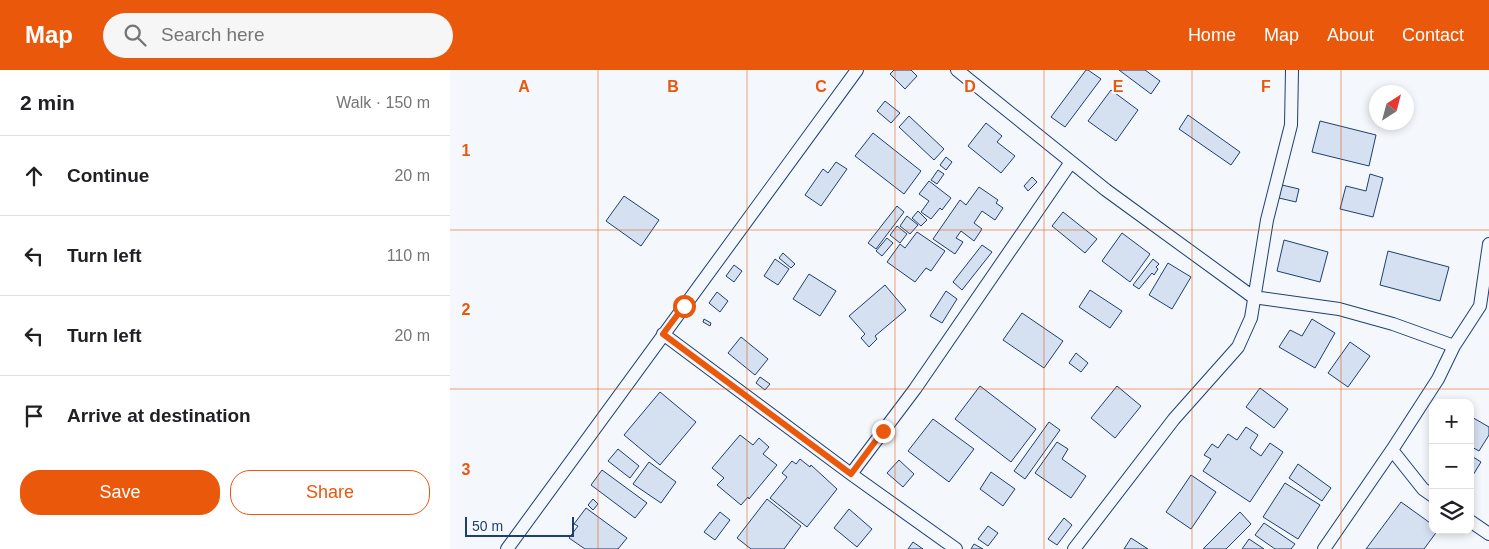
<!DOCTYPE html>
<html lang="en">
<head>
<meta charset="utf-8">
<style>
	body { margin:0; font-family:Arial,sans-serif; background:#f6f6f6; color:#202124 }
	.controls { position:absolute; right:15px; bottom:15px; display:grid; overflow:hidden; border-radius:10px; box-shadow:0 2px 8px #0003 }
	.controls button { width:45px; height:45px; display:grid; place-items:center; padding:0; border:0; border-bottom:1px solid #e0e0e0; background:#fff; color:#202124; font:25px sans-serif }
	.compass { position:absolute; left:919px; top:15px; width:45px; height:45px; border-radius:50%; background:#fff; box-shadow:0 2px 8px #0003; rotate:36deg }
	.scale { position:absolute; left:15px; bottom:12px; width:109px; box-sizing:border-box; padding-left:5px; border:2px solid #1d3f73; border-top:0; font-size:14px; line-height:18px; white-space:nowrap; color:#1d3f73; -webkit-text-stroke:4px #f4f7fb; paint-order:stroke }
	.stop { position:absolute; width:15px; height:15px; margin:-11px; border:4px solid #ea580c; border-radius:50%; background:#fff }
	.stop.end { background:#ea580c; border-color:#fff; box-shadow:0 1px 5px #0008 }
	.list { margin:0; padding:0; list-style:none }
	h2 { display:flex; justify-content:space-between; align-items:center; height:65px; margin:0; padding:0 20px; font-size:21px }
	h2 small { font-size:16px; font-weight:400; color:#757577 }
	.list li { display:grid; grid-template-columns:32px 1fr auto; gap:15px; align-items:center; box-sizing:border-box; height:80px; padding:0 20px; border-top:1px solid #e0e0e0 }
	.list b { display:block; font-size:19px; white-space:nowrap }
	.list em { font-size:16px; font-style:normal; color:#757577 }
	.actions { display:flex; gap:10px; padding:15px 20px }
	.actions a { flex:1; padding:11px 0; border:1px solid #ea580c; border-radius:20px; text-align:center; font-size:18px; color:#ea580c }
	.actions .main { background:#ea580c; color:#fff }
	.icon { flex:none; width:28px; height:28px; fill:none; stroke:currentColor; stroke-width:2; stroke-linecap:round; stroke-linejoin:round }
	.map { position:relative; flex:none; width:1039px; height:479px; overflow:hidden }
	header { display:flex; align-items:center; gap:30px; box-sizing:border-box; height:70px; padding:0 25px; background:#ea580c; color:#fff }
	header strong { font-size:24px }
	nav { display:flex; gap:28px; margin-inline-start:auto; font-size:18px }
	.search { width:350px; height:45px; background:#f6f6f6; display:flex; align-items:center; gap:12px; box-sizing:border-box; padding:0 18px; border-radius:28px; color:#757577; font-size:19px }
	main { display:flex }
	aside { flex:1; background:#fff }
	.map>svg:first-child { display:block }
	.building { fill:#d5e0f0; stroke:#1d3f73 }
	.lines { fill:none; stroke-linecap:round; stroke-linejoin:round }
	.street-casing { stroke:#1d3f73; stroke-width:14 }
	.street { stroke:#f4f7fb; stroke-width:12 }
	.route { stroke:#ea580c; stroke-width:6 }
	.grid { fill:none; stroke:#e8590c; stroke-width:1; stroke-opacity:0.55 }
	.grid-label { font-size:16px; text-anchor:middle; font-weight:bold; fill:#e8590c; stroke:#f4f7fb; stroke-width:4; stroke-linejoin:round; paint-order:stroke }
</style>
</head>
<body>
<header>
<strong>Map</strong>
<div class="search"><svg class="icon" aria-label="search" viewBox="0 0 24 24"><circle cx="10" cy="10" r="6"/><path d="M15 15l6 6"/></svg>Search here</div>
<nav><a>Home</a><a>Map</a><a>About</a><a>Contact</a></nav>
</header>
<main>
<aside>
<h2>2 min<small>Walk · 150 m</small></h2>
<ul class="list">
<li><svg class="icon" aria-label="ahead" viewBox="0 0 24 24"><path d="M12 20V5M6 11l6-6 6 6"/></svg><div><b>Continue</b></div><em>20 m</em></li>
<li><svg class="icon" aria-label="left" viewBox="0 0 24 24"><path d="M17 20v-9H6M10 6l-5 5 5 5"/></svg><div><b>Turn left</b></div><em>110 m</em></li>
<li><svg class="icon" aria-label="left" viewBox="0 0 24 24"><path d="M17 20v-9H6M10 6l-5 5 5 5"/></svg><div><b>Turn left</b></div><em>20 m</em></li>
<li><svg class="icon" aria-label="arrive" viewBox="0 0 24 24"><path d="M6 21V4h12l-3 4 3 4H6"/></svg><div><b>Arrive at destination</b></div></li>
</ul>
<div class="actions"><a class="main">Save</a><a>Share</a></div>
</aside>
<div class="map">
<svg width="1039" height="479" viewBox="0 0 1039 479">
	<rect width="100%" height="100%" fill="#f4f7fb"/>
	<path class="building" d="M444,0H461L467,6L455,19L440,4Z
		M636,0H638L651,9L615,57L601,47Z
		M669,0H695L710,11L701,24Z
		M661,20L688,40L666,71L638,51Z
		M435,31L450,43L441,53L427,41Z
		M738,45L790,82L781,95L729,59Z
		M459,46L494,79L484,90L449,57Z
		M870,51L926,65L919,96L862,82Z
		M536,53L552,66L547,72L565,86L551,103L518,76Z
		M423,63L471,101L454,124L405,86Z
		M496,87L502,92L496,100L490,95Z
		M386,92L397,99L371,136L355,125L373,99L378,103Z
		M488,100L494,104L487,114L481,110Z
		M920,104L933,108L923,147L890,139L896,116L916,121Z
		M582,107L587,112L578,121L574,116Z
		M479,111L501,128L492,140L490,138L481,149L471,142L479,131L469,124Z
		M832,115L849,119L846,132L829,128Z
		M529,117L548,130L546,133L553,138L545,150L532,141L524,153L532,159L524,171L511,161L506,168L513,172L505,184L483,169L510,130L516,135Z
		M174,126L209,150L191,176L156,151Z
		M447,136L454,142L426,179L418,173Z
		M468,141L477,150L471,156L462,148Z
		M613,142L647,169L635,183L602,156Z
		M457,146L468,155L460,164L450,156Z
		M447,156L457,164L450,173L440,165Z
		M467,162L495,181L481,201L476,198L465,212L437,192L450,174L455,178Z
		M672,163L700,184L680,212L652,191Z
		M437,168L443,173L432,186L426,181Z
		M834,170L878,182L870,212L827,201Z
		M532,175L542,182L512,220L503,212Z
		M938,181L999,197L990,231L930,215Z
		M333,183L345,194L341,198L329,188Z
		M325,189L339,199L328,215L314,206Z
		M703,189L709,194L706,197L708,199L704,205L702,203L689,219L683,215Z
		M718,193L741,207L722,239L699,225Z
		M284,195L292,201L284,212L276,206Z
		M359,204L386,221L370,246L343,229Z
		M435,215L456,240L425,266L427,269L419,277L411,268L415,264L399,246Z
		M640,220L672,241L660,258L629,237Z
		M496,221L507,229L492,253L480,246Z
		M267,222L278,231L270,242L259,233Z
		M572,243L613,271L594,298L553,270Z
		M254,249L261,253L260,256L253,252Z
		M862,249L885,263L865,298L829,277L840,260L852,266Z
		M291,267L318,289L305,305L278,283Z
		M900,272L920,286L898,317L878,303Z
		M626,283L638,293L631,302L619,293Z
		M310,307L320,314L315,320L306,313Z
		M530,316L586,359L561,392L505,349Z
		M667,316L691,336L665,368L641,348Z
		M810,318L838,339L824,358L796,337Z
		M210,322L246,352L210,395L174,365Z
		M1020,346L1039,357V365L1029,381L1020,376Z
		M483,349L524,379L499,412L458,381Z
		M599,352L610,360L575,409L564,401Z
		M796,357L808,365L800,378L811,386L820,373L833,382L800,432L753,401L761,389L754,385L762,374L768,378L778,364L787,370Z
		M290,365L303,375L309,368L319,377L313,384L327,395L299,429L298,427L291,435L267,415L274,408L262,398Z
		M607,372L618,379L612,389L636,406L621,428L585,403Z
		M168,379L189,396L180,408L158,391Z
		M1020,385L1031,392L1020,410Z
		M350,389L360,397L361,395L387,419L357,457L320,428L337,407L332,403L342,391L346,394Z
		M449,390L464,404L453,417L437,403Z
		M199,392L226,412L211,433L183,414Z
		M848,394L881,418L872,431L839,408Z
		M152,400L197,433L185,448L141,415Z
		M541,402L565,419L553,436L530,419Z
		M741,405L766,422L741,459L716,442Z
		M835,413L870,435L848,469L813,447Z
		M143,429L148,434L143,440L138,435Z
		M317,429L351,456L334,479H301L287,468Z
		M951,432L983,455V460H988L974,479H916Z
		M136,438L177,468L168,479H135L119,468L128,456L124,454Z
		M399,439L422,459L407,477L384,458Z
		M270,442L280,450L265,470L254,462Z
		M790,442L801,454L776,479H753Z
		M614,448L622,455L607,475L598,469Z
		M814,453L845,474L841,479H825L805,465Z
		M538,456L548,463L538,476L528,469Z
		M681,468L698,479H674Z
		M799,469L814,479H792Z
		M463,472L473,479H458Z
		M524,474L533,479H521Z"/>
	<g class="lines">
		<defs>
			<path id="street" d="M507,0L656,120L803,227L889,239L943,254L1004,276
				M213,264L401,404L506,479
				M942,380L973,419L983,426
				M401,404L465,319L621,92
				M1020,451L1039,464
				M57,479L407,0
				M624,479L724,349L788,277L801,248L817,150L841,55L842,0
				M874,479L942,380L988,309L1004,276L1030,236L1039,174"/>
		</defs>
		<use href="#street" class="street-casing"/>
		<use href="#street" class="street"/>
	</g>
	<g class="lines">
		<path class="route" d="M234,236L213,264L401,404L433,361"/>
	</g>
	<path class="grid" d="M148,0V479M297,0V479M445,0V479M594,0V479M742,0V479M891,0V479M0,160H1039M0,319H1039"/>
	<g class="grid-label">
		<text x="74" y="22">A</text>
		<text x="223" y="22">B</text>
		<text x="371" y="22">C</text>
		<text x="520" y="22">D</text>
		<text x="668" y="22">E</text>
		<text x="816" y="22">F</text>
		<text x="16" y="86">1</text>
		<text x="16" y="245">2</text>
		<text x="16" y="405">3</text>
	</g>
</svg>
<div class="controls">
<button>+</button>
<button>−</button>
<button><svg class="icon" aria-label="layers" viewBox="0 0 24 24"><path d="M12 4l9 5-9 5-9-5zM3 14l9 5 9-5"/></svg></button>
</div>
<svg class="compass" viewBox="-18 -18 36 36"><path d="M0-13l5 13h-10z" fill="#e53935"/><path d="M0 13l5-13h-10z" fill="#757577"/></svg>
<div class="scale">50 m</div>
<div class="stop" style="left:234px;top:236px"></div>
<div class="stop end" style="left:433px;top:361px"></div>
</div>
</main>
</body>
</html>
